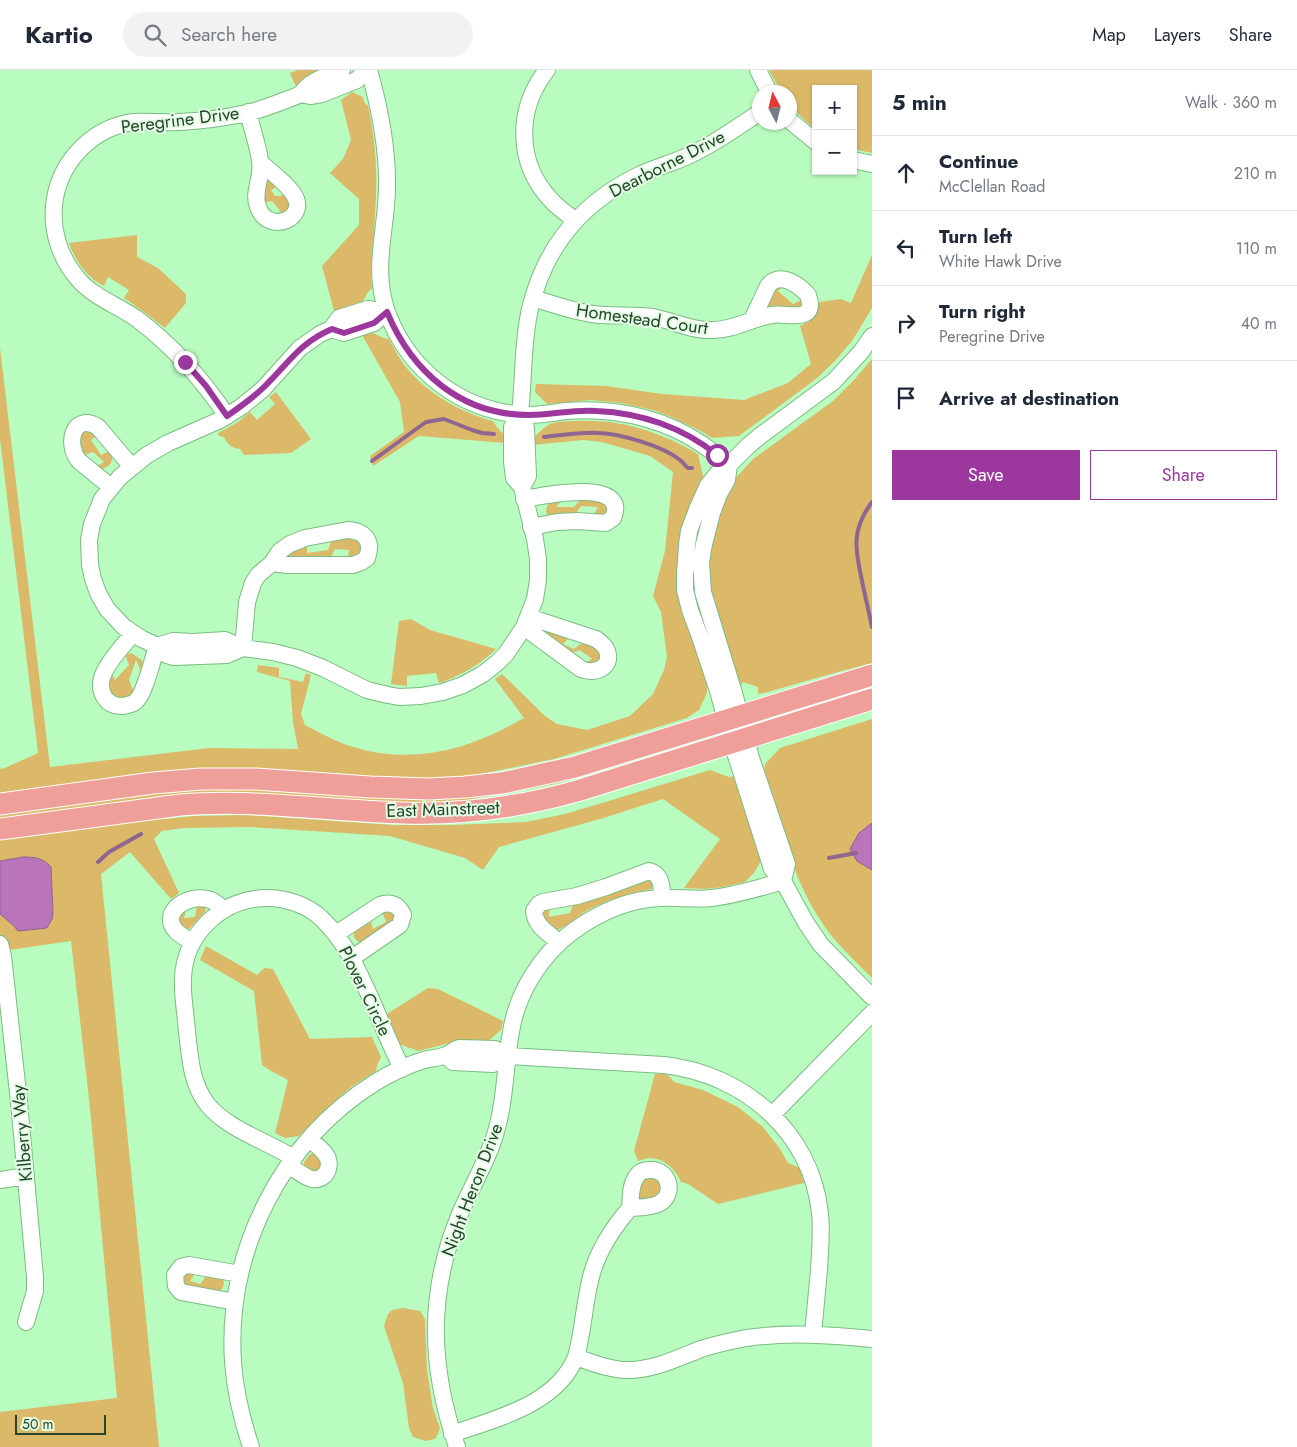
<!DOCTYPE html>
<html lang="en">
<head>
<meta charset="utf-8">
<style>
	body { margin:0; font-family:Jost,sans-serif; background:#f2f2f3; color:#1f2937 }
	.controls { position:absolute; right:15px; top:15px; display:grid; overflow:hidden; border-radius:0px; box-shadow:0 1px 4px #0004 }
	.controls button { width:45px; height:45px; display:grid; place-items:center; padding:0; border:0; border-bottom:1px solid #e0e1e3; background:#fff; color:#1f2937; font:25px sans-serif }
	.compass { position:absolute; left:752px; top:15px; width:45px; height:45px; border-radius:50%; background:#fff; box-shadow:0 1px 4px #0004; rotate:353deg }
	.scale { position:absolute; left:15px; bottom:12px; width:91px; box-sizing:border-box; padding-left:5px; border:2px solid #28442b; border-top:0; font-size:14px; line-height:18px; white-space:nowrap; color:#28442b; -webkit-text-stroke:4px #e3fde5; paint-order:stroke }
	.stop { position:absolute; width:15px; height:15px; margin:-11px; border:4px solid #9b379d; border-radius:50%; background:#fff }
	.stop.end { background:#9b379d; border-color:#fff; box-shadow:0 1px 5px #0008 }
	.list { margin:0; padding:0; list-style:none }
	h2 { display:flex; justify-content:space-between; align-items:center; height:65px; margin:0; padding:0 20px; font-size:21px }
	h2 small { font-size:16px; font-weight:400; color:#747a83 }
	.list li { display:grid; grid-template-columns:32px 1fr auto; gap:15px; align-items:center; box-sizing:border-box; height:75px; padding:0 20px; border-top:1px solid #e0e1e3 }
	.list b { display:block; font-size:19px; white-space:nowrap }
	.list p { margin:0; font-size:16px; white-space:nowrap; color:#747a83 }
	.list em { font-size:16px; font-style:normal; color:#747a83 }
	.actions { display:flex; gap:10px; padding:15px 20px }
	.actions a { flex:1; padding:11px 0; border:1px solid #9b379d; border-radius:0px; text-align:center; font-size:18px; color:#9b379d }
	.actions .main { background:#9b379d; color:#fff }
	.icon { flex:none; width:28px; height:28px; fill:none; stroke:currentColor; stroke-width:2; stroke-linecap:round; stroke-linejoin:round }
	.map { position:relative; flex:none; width:872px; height:1377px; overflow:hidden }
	header { display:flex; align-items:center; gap:30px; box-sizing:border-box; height:70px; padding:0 25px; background:#fff; border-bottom:1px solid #e0e1e3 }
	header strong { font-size:24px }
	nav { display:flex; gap:28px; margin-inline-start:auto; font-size:18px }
	.search { width:350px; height:45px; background:#f2f2f3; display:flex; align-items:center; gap:12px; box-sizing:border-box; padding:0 18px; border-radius:28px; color:#747a83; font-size:19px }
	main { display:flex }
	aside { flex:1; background:#fff }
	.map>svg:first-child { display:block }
	.green { fill:#dbb968 }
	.water { fill:#ba74ba; stroke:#8e668f }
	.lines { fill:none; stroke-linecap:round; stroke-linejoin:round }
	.stream { stroke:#8e668f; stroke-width:4 }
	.minor-casing { stroke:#7bbc82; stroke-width:18 }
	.major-casing { stroke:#fff; stroke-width:23 }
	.minor { stroke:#fff; stroke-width:16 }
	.major { stroke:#ef9f99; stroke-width:21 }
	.route { stroke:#9b379d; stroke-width:6 }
	.labels { text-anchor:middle; stroke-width:4; stroke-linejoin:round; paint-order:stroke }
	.street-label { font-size:18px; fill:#28442b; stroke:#e3fde5 }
</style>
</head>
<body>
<header>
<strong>Kartio</strong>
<div class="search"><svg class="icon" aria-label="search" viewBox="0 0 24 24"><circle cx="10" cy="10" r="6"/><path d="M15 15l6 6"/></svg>Search here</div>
<nav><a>Map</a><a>Layers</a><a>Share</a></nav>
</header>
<main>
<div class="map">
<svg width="872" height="1377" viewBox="0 0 872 1377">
	<rect width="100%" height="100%" fill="#b8fcbf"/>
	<path class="green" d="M298,0H326L297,16L294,13L290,3Z
		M769,0H872V83L853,79V19H816V60L801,47L790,35L789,22H781Z
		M352,22L363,27L364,32L368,36C376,72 378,107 375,144C374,171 369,191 372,218L368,222L363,231L334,241L322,196L359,155V129L330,103L343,89L351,70L341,30Z
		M265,107L278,116L271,120L275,126L287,125L290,128L288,143L274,144L281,142L272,131L263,133Z
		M137,165V187L158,198L186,224V233L165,258L141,240L124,228L129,220L108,207L104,216C87,208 75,190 69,173Z
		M872,185V238L852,271L834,292L816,309L739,366L712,368L699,360L669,346L653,340L621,333L591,330L547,334L535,322L536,314L606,316L662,324L744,330L788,313L811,294L800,256C811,251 817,244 819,232L841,229L851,233Z
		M784,215L778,221L793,234L803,229L801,236L796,240L764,238L773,220Z
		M373,263L386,269L388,268C393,276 397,284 402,292C423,321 459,342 493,351L496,356L506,367V373L419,366L373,396L370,386L404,362L400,332L362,265Z
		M0,278L50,697L209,678L298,679L293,652L290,611L257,602L258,595L279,598V607L303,612L306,603L311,605L301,644L305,655C319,662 334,671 350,676C413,696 469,680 524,648L495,609L502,604L545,646L557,654L587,660L630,646L653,624L664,600L667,587L661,542L653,526L665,481L673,402L650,386L602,372L584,370L532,375V369C537,365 545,356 550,354C558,351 569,351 577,351C621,349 661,362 698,384L704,410L684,457L697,580L707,616V623L699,640L687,648L554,689L456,709L0,725V699L5,698L38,683L0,369Z
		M872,289V593L827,605L768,622L758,624V617L743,612L741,616L738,614L712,538L707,505L714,453L733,411L753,389L833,331L853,311Z
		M276,322L311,369L291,383L244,385L240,379C231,378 228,375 224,367L219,366L218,363L238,352L250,342L257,350L275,334L269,327Z
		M89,359L97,366L91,370L101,385L110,381L112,383C113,392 111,396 102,399L95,397L104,392L93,382L81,386L79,365Z
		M582,428L599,430L608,435L604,448L593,446L598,437L581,436L575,444L548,446L546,442C547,431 552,431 563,429L556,437H574Z
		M353,466L361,471L362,483L348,489L349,480L335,479L330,489L285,488V485L307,474V483L328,480L332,469Z
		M411,549L430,560L496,579C481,594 463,604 443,612L439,613L436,603L407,606V616L391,614L399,551Z
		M546,560L570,567L563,574L574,579L584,571L599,578L601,589L598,593L583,594L592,589L580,580L570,584L543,562Z
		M131,583L142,590L143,599L141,601L136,590L129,610L134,623L133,626L118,630L108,621L111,602L115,610L129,595L125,585Z
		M872,649V908C853,889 833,871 819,848C792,807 778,748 764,701L765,694L780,678Z
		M703,667L702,669C657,683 612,698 566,711C528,721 489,724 450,734L0,752V741L216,715L398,725Z
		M710,700L729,707L734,706L737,711L762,789L754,803L745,812L723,817L705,819L684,818L720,769L663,729L600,749L499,777L483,800L465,788L390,766L251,757L183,758L162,761L154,769L179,823L171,829L130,782L101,804L159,1377H0V1342L117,1328L90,1038L71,871L9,880L5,871L0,864V769L162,745L164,749L194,746L246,745L394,755H451L526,752L565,744L602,733Z
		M648,807L654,814L653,818L651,819C628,823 607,830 586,841C577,847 569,854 560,859H555L541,847L544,837L550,836L549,847L570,843L574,832Z
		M197,835H204L206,840L205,842L189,859L186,860L180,857L179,844L187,837L184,848L195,847Z
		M388,838L397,848L363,873C357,872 351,867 355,860C357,856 366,852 370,849L373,859L386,852L382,841Z
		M206,876L257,905L264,898L273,899L310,969L372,967L381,987L377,996L376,1001L351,1017L337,1029L299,1066L285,1068L275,1063L288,1010L271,1001L262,995L254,921L200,890Z
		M428,918L438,919L503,951L501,960L486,973H450L418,981L399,974L387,944Z
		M655,1004H667L674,1012L703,1020L738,1037L763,1057L780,1079L788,1093L800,1098L804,1113L718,1134L688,1114L681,1112C676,1100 664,1088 650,1088C646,1088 641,1090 638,1091L634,1081Z
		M310,1084H314L321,1088L324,1096L316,1104L304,1097V1092Z
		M653,1108L660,1113L662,1119L658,1127L640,1131C636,1125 637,1113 644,1109C645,1108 652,1108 653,1108Z
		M196,1202L190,1211L200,1214L208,1204L221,1207L224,1212L223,1218L217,1223L188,1218L181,1208L183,1203Z
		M403,1238L420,1241L425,1249L427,1300L433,1338L440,1358L438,1364L435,1369L426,1371L413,1367L409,1358L403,1313L384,1256L388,1244L392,1240Z"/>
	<path class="water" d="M872,753V800L857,791L850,779L859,763Z
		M23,787C35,787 43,788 51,797L53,843L52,849L47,858L18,861L13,855L0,844V791Z"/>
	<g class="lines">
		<path class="stream" d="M544,367C562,365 581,362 599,363C621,364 663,376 680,390C683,392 685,396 688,398H692
			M372,391L426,352L444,349L472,360L482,363L494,364
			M872,432C851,460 855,479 862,511C865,526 869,542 872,557
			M829,788L856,783
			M98,792L109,782L141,764"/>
		<defs>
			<path id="minor" d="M369,0C380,39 388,78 387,119C386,163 372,198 387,242C409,302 464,343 528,345C540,345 553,343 565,341C582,340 598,340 614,342C660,348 695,365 729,395
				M547,0C516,39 516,93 551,130C558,138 567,144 575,150
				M758,0L769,22
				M300,24L310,26L322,24L357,10L365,0
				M248,42C252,59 258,75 260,91C263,107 252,122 258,137C268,166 312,148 292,122C284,111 271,102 261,93
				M789,50L816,72
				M853,90L872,94
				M533,228C552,234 572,241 592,244C612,247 633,244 653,247C673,251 692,261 713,260C734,260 752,248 772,245C786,242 818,255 808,225C798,214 779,201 768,216L752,250
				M331,259L344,263L374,253L387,242
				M872,266L861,282L833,312L760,366L748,376L729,395L717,404L708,415L698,437L689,461L687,475L685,504V520L690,540L700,567L718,621L732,673L772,799L783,811L806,853L821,875L872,927
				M520,344C524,309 522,273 530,239C545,176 581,133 639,105C656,97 674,93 692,84C716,73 737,57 759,43
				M227,346C202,309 173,276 137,249C119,236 93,227 78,209C59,187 50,158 55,128C62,89 94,57 134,52C149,51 164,53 179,52C202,51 224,48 247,43C260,40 273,35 286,30C290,28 296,27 300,24C303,22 305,18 308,16C317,8 331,4 342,0
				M729,395L727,410L719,424L712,443L704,474L701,492L703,522L734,623L751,688L787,794L783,811
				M111,417L79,391C65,374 73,342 98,357L132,397
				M524,429C541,426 630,407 613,448L606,453L577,451L557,452L531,457
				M524,557L581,599C595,605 613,597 607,581C605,575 600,572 596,569L529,547
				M133,564C124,574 105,595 102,608C98,623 107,637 123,636C128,635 134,634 137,630C145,622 153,588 157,576
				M157,576L173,571L194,572L225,570L243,578L273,582L297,588L323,598L367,620L388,625L399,627L421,626L443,622L463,615L483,604L498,592L506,584L524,557L535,529L538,510V489L535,469L522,417L514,408L512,392V357L520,344L526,358L528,406L522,417
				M243,578L227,585L174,587L167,585L157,576L142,569L124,557L107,539L98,523L93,509L90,495L89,470L92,454L102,429L120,407L147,385L168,373L220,350L241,337L263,319L300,278L320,264L331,259L339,248L368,239L387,242
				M243,578L247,532L253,513L258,505L272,493L280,481L290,474L305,468L348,460C365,461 373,471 367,488L361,492L353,495H287L272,493
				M336,864L380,835C391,831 399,835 403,845L400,855L352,888
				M193,872C187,869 181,866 176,861C159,842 188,824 207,829C214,830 218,835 223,839
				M559,872C548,863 535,856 534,841L539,834L543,832L577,826L606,817L649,801C662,804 661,816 663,828
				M0,874L3,886L19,1032L35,1207V1221L26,1252
				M446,985L453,992L493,994L508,986
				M772,1045L872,943
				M294,1088C266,1071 227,1059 207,1034C191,1013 190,987 187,962C186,945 182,926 183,909C184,864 222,828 267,828C286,828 308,835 322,849C345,871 358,900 371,929C381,952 391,976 402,999
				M289,1095C296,1100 304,1107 312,1109C326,1111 333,1096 326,1085C322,1079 315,1074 309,1069
				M0,1110L26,1106
				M235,1232L181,1222L176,1216L175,1205L181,1197L189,1195L240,1204
				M576,1287C583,1262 584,1236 590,1211C596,1183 611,1160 630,1138C639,1137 649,1138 658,1134C676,1126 670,1098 649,1100C643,1100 639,1102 636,1107C630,1116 631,1128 630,1138
				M452,1364C497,1348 556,1335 576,1287C593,1293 610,1300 628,1300C654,1300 678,1288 701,1279C716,1274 731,1271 746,1268C788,1262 830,1265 872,1269
				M251,1377C242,1350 235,1321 233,1292C226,1181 281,1071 376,1012C391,1003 407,995 424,990C431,988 440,988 446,985C452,983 454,979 459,978L495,979L508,986L664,995C743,1004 811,1061 820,1143C822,1161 820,1181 819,1200C817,1221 815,1243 813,1264
				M457,1377C430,1298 427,1225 459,1146C471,1117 489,1089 497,1058C506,1026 505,993 511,962C517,923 541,885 572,862C598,843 629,829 661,828C678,827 695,830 712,828C736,825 760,818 783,811"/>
			<path id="major" d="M0,734L153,713L201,709H256L370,717L429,719L465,717L502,713L575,697L872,605
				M0,759L180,735C255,729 329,741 404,743C463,745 520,737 577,721L872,629"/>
		</defs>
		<use href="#minor" class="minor-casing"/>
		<use href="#major" class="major-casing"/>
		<use href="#minor" class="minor"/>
		<use href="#major" class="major"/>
	</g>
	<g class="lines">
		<path class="route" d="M185,292L206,316L227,346C240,337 253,328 264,317C288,294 299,273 332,259L344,263L374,253L387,242C412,302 461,345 529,345C552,345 574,339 597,341C640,343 683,357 717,385"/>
	</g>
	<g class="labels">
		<g class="street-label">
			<text transform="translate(180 50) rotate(-7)" y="6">Peregrine Drive</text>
			<text transform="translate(667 94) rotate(-27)" y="6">Dearborne Drive</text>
			<text transform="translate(642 249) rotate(8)" y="6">Homestead Court</text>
			<text transform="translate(443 739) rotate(-2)" y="6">East Mainstreet</text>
			<text transform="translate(365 921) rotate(64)" y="6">Plover Circle</text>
			<text transform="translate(22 1063) rotate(-95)" y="6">Kilberry Way</text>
			<text transform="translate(472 1120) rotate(-69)" y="6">Night Heron Drive</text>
		</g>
	</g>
</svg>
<div class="controls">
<button>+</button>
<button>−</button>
</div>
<svg class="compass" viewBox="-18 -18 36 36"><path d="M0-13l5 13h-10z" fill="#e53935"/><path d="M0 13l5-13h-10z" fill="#747a83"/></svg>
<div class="scale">50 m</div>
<div class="stop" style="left:717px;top:385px"></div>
<div class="stop end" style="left:185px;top:292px"></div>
</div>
<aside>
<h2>5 min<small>Walk · 360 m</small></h2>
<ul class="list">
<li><svg class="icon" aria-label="ahead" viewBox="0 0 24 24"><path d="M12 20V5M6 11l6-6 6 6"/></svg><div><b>Continue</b><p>McClellan Road</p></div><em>210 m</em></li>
<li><svg class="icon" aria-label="left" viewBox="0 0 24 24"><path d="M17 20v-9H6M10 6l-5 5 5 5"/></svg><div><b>Turn left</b><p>White Hawk Drive</p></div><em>110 m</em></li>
<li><svg class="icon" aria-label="right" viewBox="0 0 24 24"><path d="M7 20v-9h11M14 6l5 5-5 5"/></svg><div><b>Turn right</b><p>Peregrine Drive</p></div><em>40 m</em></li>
<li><svg class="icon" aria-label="arrive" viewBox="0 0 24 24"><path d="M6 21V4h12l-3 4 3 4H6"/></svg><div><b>Arrive at destination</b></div></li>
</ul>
<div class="actions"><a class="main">Save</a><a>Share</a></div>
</aside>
</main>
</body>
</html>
